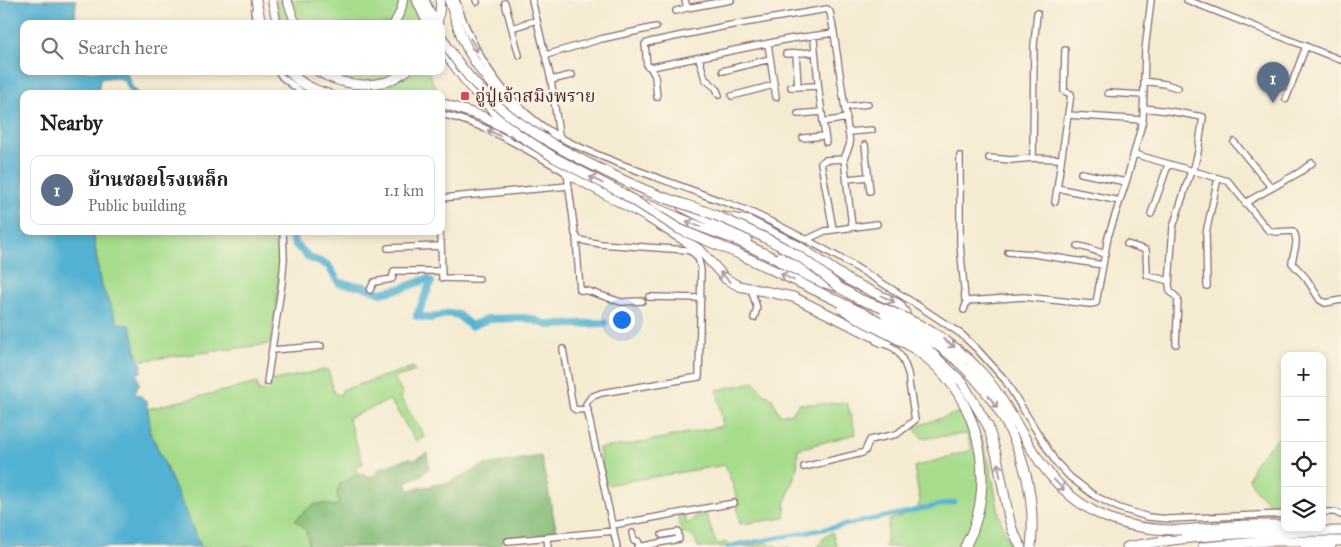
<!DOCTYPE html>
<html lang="en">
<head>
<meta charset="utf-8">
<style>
	body { margin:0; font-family:"IM FELL Great Primer","Noto Serif Thai",serif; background:#f2f2f2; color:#202124 }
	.controls { position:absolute; right:15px; bottom:15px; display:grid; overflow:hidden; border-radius:10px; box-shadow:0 2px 8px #0003 }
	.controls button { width:45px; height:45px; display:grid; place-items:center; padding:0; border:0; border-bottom:1px solid #e0e0e0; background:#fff; color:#202124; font:25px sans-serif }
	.you { position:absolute; left:621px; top:319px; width:18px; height:18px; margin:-12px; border:4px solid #fff; border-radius:50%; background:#1a73e8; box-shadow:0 0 0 8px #1a73e833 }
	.badge { display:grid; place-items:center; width:32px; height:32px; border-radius:50%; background:#d1495b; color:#fff; font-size:16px; font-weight:700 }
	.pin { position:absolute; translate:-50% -41px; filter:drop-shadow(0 1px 2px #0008) }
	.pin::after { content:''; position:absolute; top:26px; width:18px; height:15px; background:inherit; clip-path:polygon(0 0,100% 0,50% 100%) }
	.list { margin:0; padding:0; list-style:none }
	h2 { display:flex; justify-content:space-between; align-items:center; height:65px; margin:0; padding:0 20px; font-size:21px }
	h2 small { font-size:16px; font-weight:400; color:#757577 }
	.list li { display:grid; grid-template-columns:32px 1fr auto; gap:15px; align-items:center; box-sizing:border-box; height:70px; margin:0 10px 10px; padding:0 10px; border:1px solid #e0e0e0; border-radius:10px }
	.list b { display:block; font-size:19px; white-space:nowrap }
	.list p { margin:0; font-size:16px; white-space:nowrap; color:#757577 }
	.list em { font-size:16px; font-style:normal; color:#757577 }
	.icon { flex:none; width:28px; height:28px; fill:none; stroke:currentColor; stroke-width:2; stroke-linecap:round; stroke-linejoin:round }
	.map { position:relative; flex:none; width:1341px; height:547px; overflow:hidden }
	.search { position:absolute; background:#fff; box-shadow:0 2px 8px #0003; left:20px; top:20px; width:425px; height:55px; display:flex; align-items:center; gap:12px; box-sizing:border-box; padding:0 18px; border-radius:10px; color:#757577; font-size:19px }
	.panel { position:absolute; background:#fff; box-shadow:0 2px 8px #0003; left:20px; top:90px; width:425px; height:145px; border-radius:10px }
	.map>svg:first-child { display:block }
	.green { fill:#a6dc8c; stroke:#787e5c }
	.forest { fill:#84bc78; stroke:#676e52 }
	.water { fill:#52b1d1; stroke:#4e687e }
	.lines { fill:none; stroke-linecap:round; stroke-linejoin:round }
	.canal { stroke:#52b1d1; stroke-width:4.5 }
	.river { stroke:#52b1d1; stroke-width:8 }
	.minor-casing { stroke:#866665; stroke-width:8 }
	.major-casing { stroke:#866665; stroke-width:10 }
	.highway-casing { stroke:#866665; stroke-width:11 }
	.minor { stroke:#fff; stroke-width:5.5 }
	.major { stroke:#fff; stroke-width:8 }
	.highway { stroke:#fff; stroke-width:9 }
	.highway-bridge-casing { stroke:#866665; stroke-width:11; stroke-linecap:butt }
	.highway-bridge { stroke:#fff; stroke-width:9 }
	.oneway { stroke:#ae9aa0 }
	.poi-dot { fill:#d1495b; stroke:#fcf5e5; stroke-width:2 }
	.labels { text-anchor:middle; stroke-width:4.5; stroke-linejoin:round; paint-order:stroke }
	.poi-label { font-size:18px; fill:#4a1f2b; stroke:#fcf5e5; text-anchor:start }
</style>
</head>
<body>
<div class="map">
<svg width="1341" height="547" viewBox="0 0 1341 547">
	<rect width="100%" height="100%" fill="#fcf5e5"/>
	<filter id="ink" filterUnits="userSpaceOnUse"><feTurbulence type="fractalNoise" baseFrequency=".02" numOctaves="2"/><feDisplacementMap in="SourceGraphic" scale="10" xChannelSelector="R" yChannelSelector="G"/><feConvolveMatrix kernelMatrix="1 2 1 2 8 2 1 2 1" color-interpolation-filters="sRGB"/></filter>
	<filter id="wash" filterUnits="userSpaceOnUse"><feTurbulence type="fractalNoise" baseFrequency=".0096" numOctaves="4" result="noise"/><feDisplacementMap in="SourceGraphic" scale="20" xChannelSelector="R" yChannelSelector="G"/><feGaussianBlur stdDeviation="1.12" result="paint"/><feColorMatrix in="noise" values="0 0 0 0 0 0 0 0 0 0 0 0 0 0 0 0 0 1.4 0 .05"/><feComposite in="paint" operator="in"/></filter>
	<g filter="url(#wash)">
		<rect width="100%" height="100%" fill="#f4ebd2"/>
		<path class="green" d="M276,0H433V1L427,24H281Z
			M321,71H428L437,91L435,94L401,92L361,84Z
			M93,231H268L280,236C280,272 277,308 270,344L138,361L131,327L120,324L117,321L100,282Z
			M413,367L415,371L394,378L403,394L400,397L425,437L416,441L390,400L348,418L363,464L355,466L359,475L340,484L337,493L339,504L333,506L324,503L296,520C306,529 309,532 308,547H201L151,433H149L147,409L257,383L259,392L270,389V381L328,369L334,393L340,395L342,390Z
			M754,382L765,395L771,397L780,415L792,413L799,404L847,403L856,434L798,449L797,469L786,500L784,518L740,524L735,491L725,465L605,485L599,448L628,445L723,426L717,390Z
			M967,410L982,441L989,461L1000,518L1010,547H885L889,520L917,510L920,501L914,467L972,450L967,434L922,438L913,427Z
			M1285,431V511L1279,512L1256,491L1249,479L1255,462Z
			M684,514L686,524L694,520V517L706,514L715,541L719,544L726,542L729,545L743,541L747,546L766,543L780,547H790H698C695,537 692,533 681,534L678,515Z
			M832,532L837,547H818L824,538Z"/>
		<path class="forest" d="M427,453L429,468L422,475L407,481V486L409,490L450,482L484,465L541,456L557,533L506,538L502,541V547H308C309,532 306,529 295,520C309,508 314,499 333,506L339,504L337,493L340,484C345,481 353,476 359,475C370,473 372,482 380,468L409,458L414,460Z"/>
		<path class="water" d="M0,0H76L75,24H24V71H126L133,88L140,94H131C124,76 117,76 100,79L98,94H24V231H93L100,282L117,321L120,324L129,325L131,327L138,361L142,364L141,372L137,373L139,384L135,394L141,396L147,402C147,412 152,424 149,433H151L201,547H0Z"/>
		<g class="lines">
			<path class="canal" d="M728,547L835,527L955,502"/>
			<path class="river" d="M289,231L295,244L310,258L328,265L339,283L365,287L381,293L403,288L427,279L431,282L417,316L431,318L450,313L458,315L471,326L488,319L521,318L531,319L548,325L604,323"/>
		</g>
	</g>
	<g filter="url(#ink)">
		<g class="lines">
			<defs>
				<path id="minor" d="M456,0C476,62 514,117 575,145C616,164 659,178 702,194C719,201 738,206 755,214C828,248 894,289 961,334L977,349L1005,380L1055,461L1070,477L1095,496L1119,508L1148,517L1169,519L1285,514
					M476,0L477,2
					M532,0L551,80L559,135
					M685,0L687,8L731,0
					M1187,0L1341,60
					M505,3L519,55
					M254,11L256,24
					M676,11L687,8
					M1037,13L1034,45L1033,158L1061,159
					M512,28L537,20
					M834,33L789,39L652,67L647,66L645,44L650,42L726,26L827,9L830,12L834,33L850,144L844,159L852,226
					M814,40L819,92L826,142
					M768,44L776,97
					M796,53L798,87
					M786,54L815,52
					M546,55L601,39L656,27
					M699,58L705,79L716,88L719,95
					M650,67L655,76L657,97
					M278,71L282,77L304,94
					M723,71L770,59
					M551,80L572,75
					M1144,81L1165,84L1178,88
					M791,87L818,86
					M1108,93L1144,95
					M732,96L774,85
					M1286,99L1306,46
					M845,107L868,104
					M1144,108L1169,111L1203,117L1198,152L1193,172
					M441,114C487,124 527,150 567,173
					M798,114L821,112
					M1068,115L1143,120
					M823,122L847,118
					M849,132L872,130
					M803,138L825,136
					M1234,142L1272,188
					M865,145L870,191
					M572,153L567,173L575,234L579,240L601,244L687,250C698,254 699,259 701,270L699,377L601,393L591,397L586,404L617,547
					M546,154C559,149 557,140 549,131
					M1134,154L1228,181L1268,230L1275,232L1293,231C1300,241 1293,252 1292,263L1306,278L1320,300L1325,303L1341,300
					M960,156V244L965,299L967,301L1024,297L1090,304L1096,303L1108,237L1127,179L1143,120L1145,50L1151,0
					M989,158L1011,160L1033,158
					M1081,173L1126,182
					M847,179L868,177
					M1057,188L1120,201
					M441,198L568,186
					M1055,202L1071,94L1064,91L1065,50
					M1245,203L1300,172L1312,163
					M1151,214L1168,165
					M833,229L821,163L825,160L844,159
					M439,231L441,241L442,278L479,279
					M576,238L580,290L588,291L621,302L642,301
					M806,240L825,231L877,224
					M1127,244L1146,250L1147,275L1169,281
					M1078,246C1088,247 1096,252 1106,254
					M388,248L441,246
					M1008,252L1034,254L1103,265
					M1207,286L1206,233L1218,178
					M751,289L757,308L754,318
					M370,290L374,282L392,279L394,271H441
					M649,297L701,298
					M964,310L967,301
					M1176,344L1178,299L1170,291L1169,284L1173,227L1191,171
					M563,349L573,408L576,410L588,409
					M272,350L321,346
					M267,382L282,283L284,259L283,231
					M804,467L862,453L865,451L870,440L897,434L915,420L909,383C910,374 902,355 895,349C890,345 882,344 876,341
					M1322,512H1335L1341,515
					M613,525L734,503
					M632,533L634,541H638L640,547
					M547,538L548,547
					M508,541L614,531
					M638,547L679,539L678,532L662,535"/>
				<path id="major" d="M272,0L277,24
					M287,0L294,19L298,24
					M394,24L401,10L403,0
					M438,24L440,8V0
					M317,71C338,84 362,87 385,82C393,80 400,75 407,71"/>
				<path id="highway" d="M256,0L261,24
					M417,0L428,24
					M424,0L435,24
					M449,0C455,16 459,33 467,48C485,82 512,108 540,134
					M441,47L471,88L516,133
					M289,71C299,83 313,90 328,94
					M441,103L484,117L509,130
					M567,173L647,217L700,250L726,279L739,286L793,297L879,339L885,340L892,338L905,316V313L898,304L850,281L800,247L749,221L723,217
					M641,202L701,227L734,239L778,260L819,290
					M682,207L747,239
					M781,256L798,265L819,281L840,288L859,299
					M1009,518L1012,529L1021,547
					M1181,530L1245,525H1285
					M965,547L973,530
					M1127,547C1198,534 1269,531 1341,531
					M1203,547L1269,541H1341
					M1305,547L1331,546"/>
			</defs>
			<use href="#minor" class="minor-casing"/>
			<use href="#major" class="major-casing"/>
			<use href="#highway" class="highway-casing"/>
			<use href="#minor" class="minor"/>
			<use href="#major" class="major"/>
			<use href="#highway" class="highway"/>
			<defs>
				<path id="highway-bridge" d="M441,36C476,99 528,133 590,164C614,176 638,188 663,197C681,204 699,208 717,216C743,227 770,239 795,254C811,263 826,277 840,288
					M516,133L555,158L622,193L679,229L739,254L867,315L905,334L925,347L962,382L988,426L997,457L1009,518
					M859,299C905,316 949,335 982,373C1003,397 1017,426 1034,453C1069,508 1115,531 1181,530
					M843,309C866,325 893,334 916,350C974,389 996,466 973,530
					M885,314C905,325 926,336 944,350C1004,396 1039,471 1031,547"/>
			</defs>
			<use href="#highway-bridge" class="highway-bridge-casing"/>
			<use href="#highway-bridge" class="highway-bridge"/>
		</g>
		<defs><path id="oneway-shaft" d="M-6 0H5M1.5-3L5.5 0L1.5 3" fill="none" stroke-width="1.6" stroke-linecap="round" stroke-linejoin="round" transform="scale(1.25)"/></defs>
		<g class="oneway">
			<use href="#oneway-shaft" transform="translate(474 45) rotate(62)"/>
			<use href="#oneway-shaft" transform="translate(494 133) rotate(-154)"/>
			<use href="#oneway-shaft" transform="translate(596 180) rotate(-153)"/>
			<use href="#oneway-shaft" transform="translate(693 224) rotate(-158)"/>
			<use href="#oneway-shaft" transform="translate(725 277) rotate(-136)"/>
			<use href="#oneway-shaft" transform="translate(787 277) rotate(-153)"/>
			<use href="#oneway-shaft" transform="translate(888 299) rotate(26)"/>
			<use href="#oneway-shaft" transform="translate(949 343) rotate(36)"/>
			<use href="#oneway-shaft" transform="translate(993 402) rotate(55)"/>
			<use href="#oneway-shaft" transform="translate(999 470) rotate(-101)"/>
			<use href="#oneway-shaft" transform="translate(1059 485) rotate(47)"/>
		</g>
	</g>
	<rect class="poi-dot" x="460" y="91" width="10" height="10" rx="2.5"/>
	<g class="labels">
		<g class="poi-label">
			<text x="475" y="102">อู่ปู่เจ้าสมิงพราย</text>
		</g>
	</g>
</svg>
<div class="controls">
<button>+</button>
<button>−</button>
<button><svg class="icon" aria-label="locate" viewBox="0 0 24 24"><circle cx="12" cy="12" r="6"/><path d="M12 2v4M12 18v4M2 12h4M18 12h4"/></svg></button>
<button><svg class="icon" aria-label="layers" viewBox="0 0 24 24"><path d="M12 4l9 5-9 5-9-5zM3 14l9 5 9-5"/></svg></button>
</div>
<div class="you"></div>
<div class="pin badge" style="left:1273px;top:103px;background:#5c6f8a">1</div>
<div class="search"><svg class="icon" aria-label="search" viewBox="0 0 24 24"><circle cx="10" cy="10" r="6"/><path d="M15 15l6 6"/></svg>Search here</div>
<section class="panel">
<h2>Nearby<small></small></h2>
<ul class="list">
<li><span class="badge" style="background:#5c6f8a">1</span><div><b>บ้านซอยโรงเหล็ก</b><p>Public building</p></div><em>1.1 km</em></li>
</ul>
</section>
</div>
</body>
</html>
